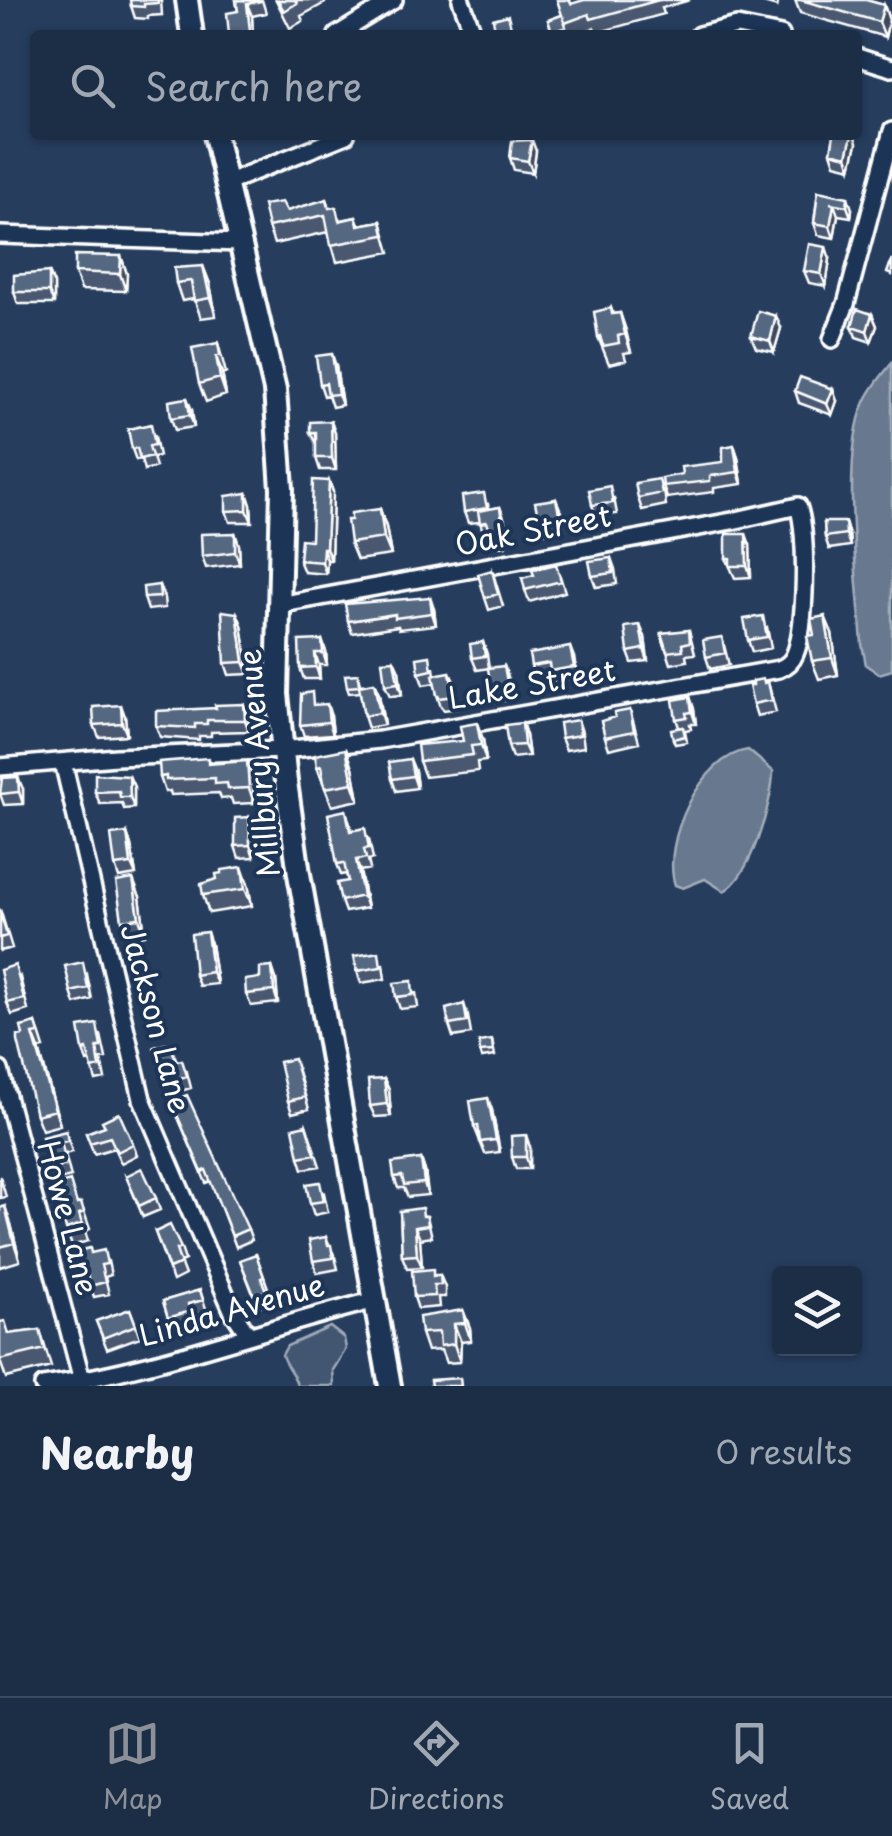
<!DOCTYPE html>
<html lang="en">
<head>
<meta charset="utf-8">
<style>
	body { margin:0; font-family:"Playpen Sans",sans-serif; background:#25364d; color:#f1f3f6 }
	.controls { position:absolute; right:30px; bottom:30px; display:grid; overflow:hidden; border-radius:10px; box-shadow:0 2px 8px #0004 }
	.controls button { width:90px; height:90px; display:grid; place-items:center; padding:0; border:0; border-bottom:2px solid #3a4a5f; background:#1c2e46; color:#f1f3f6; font:50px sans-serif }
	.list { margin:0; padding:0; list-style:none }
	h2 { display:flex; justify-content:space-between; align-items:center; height:130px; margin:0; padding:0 40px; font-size:42px }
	h2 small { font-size:32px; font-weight:400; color:#a0a8b3 }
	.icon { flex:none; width:55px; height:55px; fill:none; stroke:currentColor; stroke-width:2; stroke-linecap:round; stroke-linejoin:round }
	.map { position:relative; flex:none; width:892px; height:1386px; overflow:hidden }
	.search { position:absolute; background:#1c2e46; box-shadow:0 2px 8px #0004; left:30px; right:30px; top:30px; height:110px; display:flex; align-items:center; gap:25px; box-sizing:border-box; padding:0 35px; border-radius:10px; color:#a0a8b3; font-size:38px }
	.sheet { height:310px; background:#1c2e46 }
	nav { display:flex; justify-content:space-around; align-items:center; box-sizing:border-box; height:140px; border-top:2px solid #3a4a5f; background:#1c2e46; font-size:28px; color:#a0a8b3 }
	nav a { display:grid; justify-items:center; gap:5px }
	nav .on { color:#8c9099 }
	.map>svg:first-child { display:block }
	.green { fill:#425672; stroke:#a0aab8; stroke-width:2.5 }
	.water { fill:#67788e; stroke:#a4aebb; stroke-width:2.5 }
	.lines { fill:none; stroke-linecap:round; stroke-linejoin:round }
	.minor-casing { stroke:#fff; stroke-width:22 }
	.major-casing { stroke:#fff; stroke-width:28 }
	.minor { stroke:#1d3557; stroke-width:15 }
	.major { stroke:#1d3557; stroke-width:20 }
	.wall { fill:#49596f; stroke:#fff; stroke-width:2.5 }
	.shaded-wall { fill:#3c485a; stroke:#fff; stroke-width:2.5 }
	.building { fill:#556781; stroke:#fff; stroke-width:2.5 }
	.labels { text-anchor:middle; stroke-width:8; stroke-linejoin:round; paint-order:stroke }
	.street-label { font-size:30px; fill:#fff; stroke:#1d3557 }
</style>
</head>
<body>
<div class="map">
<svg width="892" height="1386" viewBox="0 0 892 1386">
	<rect width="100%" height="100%" fill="#263d5e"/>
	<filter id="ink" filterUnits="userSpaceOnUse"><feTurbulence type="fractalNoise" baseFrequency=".01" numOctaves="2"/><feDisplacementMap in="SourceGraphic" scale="20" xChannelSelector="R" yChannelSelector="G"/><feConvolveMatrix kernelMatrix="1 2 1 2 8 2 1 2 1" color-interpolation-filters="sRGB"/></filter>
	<g filter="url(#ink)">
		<path class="green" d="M330,1327L344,1338L346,1349L333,1370L334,1386H297C296,1375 285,1367 282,1355L287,1346Z"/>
		<path class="water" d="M892,363V670L879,674L866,665L862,644C858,584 840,455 865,402C871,388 882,375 892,363Z
			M748,750L773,771C773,800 751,877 724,891L705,879L683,888L675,885C661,843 701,756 748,750Z"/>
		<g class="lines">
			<defs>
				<path id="minor" d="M461,0L474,35
					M337,35L394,0
					M699,35L737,26L781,35
					M857,57L892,68
					M226,183L346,135
					M0,235L241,243
					M832,339L846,304L892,131
					M63,762L142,1099L233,1312L248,1334
					M0,767L116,757L282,750L380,740L779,669C787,666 792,662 795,654C806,628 808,532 798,506L732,521L278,605
					M0,1070L82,1380
					M43,1386C157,1370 265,1327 376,1300"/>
				<path id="major" d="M187,0L192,35
					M215,135L275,390L282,489L277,694L286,782L299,874L390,1386"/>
			</defs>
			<use href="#minor" class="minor-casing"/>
			<use href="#major" class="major-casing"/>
			<use href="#minor" class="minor"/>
			<use href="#major" class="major"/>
		</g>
		<path class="wall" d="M161,0L162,15L148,16V19L135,18L131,6Z
			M236,0H262L266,13L252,16L253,35H229L238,11Z
			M276,0H324L325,3L301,16L303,21L290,28Z
			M584,0H690L662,8L664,14L596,33L594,28L574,35H570L569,33L570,35H553L548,20L562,15Z
			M753,0H779L777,7Z
			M795,0H866L884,5L889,20L885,37L800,13Z
			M834,135H854L857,143L851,168L835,164L831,152Z
			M536,151L533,173L514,170L510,158Z
			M818,191L852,209L851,217L838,215L834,238L818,235L814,223Z
			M327,199L330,208L341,220L356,217L359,225L381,221L390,252L337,262L328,232L274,244L268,227L287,211Z
			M121,256L127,274L126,291L81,290L75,272Z
			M830,259L826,286L809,283L804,271Z
			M203,266L210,284L216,316L201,318L194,299L182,301L176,283Z
			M49,272L54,284V304H18L14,292Z
			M611,308L613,314L620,313L631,352L624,353L626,360L609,364L598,337Z
			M872,314L877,326L871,342L856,337L852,326Z
			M781,328L774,352L756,348L751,336Z
			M218,343L226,373H222L226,395L206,402L199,384Z
			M336,366L342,405L332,407L328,395L324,396L320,384Z
			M795,391L837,401L832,415L799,403Z
			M192,410L194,427L175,430L171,418Z
			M310,432L335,433L336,470H320L316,458V444Z
			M155,436L159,456L153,457L156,467L144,470L141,459L136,460L132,449Z
			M734,445L738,457L742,484L714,488V492L667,498L663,486L723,462Z
			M329,481L333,492L331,560H327L326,574L304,572L299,560L311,540Z
			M664,490L666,505L642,510L638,498Z
			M247,493L251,505L252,522H230L226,511Z
			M614,498L617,514L596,516L592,505Z
			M556,499L561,511L564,529L543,533L539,521Z
			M488,504L489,509L500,507L504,518L508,541L506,545L495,547L491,534L484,535L480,522L468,523L464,512Z
			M380,509L386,527L391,555L357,560L350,543Z
			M824,522L849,534L850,546L829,549L825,537Z
			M235,533L239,545L240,564L206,568L202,556Z
			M750,545L751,577L735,578L726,558Z
			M611,558L615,569L617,584L596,587L592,576Z
			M492,570L503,606L489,610L485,598Z
			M560,576L565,592L529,602L525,590Z
			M159,585L164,597L165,608L148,610L144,598Z
			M434,609L436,625L399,629L398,626L352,633L348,621Z
			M237,613L242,625L249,674L229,675L225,663Z
			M767,627L771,648L752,652L748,640Z
			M689,630L695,654L686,655L687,661L671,664L661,633Z
			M832,633L838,675L819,679L812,661L814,635Z
			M645,637L648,661L632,663L628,652Z
			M722,637L729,665L710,669L706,657Z
			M322,640L326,652L327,665H319L320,679H304L300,668Z
			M483,642L487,654L489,668L477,670L472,658Z
			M570,647L574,657L578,677L554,681L551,673L535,676L531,666Z
			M394,660L399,671L402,695L390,696L385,685Z
			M504,666L508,677L512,699L496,702L491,690Z
			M434,668L435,675L455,684L458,708L444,710L441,707L437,695L435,683L423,685L419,673Z
			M358,674L360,685L374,683L379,694L384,725L368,728L364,716L360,692L349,693L347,687Z
			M768,682L776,712L757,716L753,704V685Z
			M690,697L694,709L696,724H690L691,729L685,730L687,742L675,744L673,739L679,727L676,719Z
			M244,704L248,716L249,731L211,732V736H199V740L160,737L156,726L216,708Z
			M316,705L331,716L333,734L304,736L300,725Z
			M630,710L639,742L609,749L605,737L615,717Z
			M125,716L127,735L99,737L94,725Z
			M578,720L582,732L584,747L566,750L561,738Z
			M522,723L526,735L529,756L512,758L508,746Z
			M483,739L486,761L477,762L478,771L425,777L419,761Z
			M346,749L353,767L359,800L332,806L317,767Z
			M210,764L252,776L254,803L233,804L231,798L221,799L219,793L171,795L170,791L165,792L160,777Z
			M415,771L417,788L396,791L392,779Z
			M129,776L134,787V808L124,809L122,803L100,804L95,792Z
			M23,789V804L4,805L0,794Z
			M346,810L352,831L369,839L373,859L368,860L370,869L360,871L367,908L345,912L341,901L348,881L346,874L341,875L337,864Z
			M249,817L254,829V857L239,858L235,846Z
			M127,833L131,845L136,875L119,878L115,866Z
			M248,884L252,906L209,913L203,895Z
			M140,897L145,935L128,938L122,920Z
			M0,909L12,948L0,951Z
			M211,944L217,984L199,986L195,975Z
			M383,964L385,979L361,983L357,971Z
			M272,967L276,979L278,1003L251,1006L246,994Z
			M87,974L92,999L75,1004L71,992Z
			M20,977L28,1010L12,1015L7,1003Z
			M416,993L418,1007L400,1009L396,997Z
			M464,1004L468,1016L471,1034L453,1037L449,1025Z
			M36,1023L44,1048L39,1049L60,1125L42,1130L36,1115L23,1035Z
			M101,1035L106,1058L101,1059L105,1079L96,1081L90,1061L87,1062L83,1050Z
			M492,1040L495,1056L482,1058L480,1052Z
			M177,1061L187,1072L191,1088L174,1093L170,1081L165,1082L161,1070Z
			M298,1071L309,1109L292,1113L288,1101Z
			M384,1079L389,1090L391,1116L375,1117L370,1106Z
			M171,1101L248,1229L252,1240L236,1247L211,1181L206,1183Z
			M492,1110L500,1152L485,1154L474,1126Z
			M306,1125L320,1166L303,1169L299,1157Z
			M105,1126L133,1144L137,1155L121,1163L114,1148L94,1154L86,1133Z
			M66,1131L72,1152L65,1154L71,1177L54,1181L50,1169Z
			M530,1147V1169H516L512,1157Z
			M421,1159L425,1171L428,1195L408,1197L404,1188H398L394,1177Z
			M0,1176L6,1197L0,1198Z
			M126,1176L156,1198L160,1210L143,1217Z
			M324,1193L328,1212L314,1215L310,1203Z
			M81,1203L90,1229L85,1231L88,1241L72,1246L66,1229L78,1204Z
			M0,1208L11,1224L20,1261L0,1267Z
			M400,1211L427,1216L432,1237L420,1239L422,1267L407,1268L402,1256Z
			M155,1232L181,1248L185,1260L180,1262L185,1275L173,1281Z
			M326,1237L335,1257L338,1269L317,1273L313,1261Z
			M92,1253L108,1261L111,1275L105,1277L109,1294L94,1297L90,1286L87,1287L82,1276Z
			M256,1254L268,1288L265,1289L270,1302L258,1307L240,1260Z
			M435,1275H440L445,1287V1297H438L439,1307L418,1309L414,1297Z
			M200,1290L207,1312L192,1316L194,1323L172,1330L163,1301Z
			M130,1309L140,1337L107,1349L96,1321Z
			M463,1310L470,1328L471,1341L461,1342L460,1362L446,1363L441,1350L427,1351L421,1333Z
			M0,1322L10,1334L40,1330L51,1367L6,1378L0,1361Z"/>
		<path class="shaded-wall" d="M247,4L252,16L253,35H251L250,31Z
			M884,5L889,20L885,37L879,22Z
			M852,135H854L857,143L851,168L847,156Z
			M532,140L536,151L533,173L528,161Z
			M848,197L852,209L851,217L847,206Z
			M834,204L838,215L834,238L830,226Z
			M826,247L830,259L826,286L821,274Z
			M121,256L127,274L126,291L120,274Z
			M203,266L210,284L216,316L210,298Z
			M49,272L54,284V304L49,292Z
			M620,313L626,330L631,352L625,334Z
			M872,314L877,326L871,342L867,331Z
			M776,316L781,328L774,352L770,341Z
			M332,354L336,366L342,405L338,394Z
			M216,356L222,373L226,395L220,378Z
			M833,389L837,401L832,415L827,404Z
			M187,398L192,410L194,427L190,415Z
			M331,421L335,433L336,470L332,458Z
			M734,445L738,457L742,484L738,472Z
			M329,481L333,492L331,560L326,548Z
			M247,493L251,505L252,522L247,510Z
			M500,507L504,518L508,541L506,545L502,533Z
			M380,509L386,527L391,555L384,538Z
			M845,522L849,534L850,546L846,534Z
			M235,533L239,545L240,564L235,552Z
			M746,534L750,545L751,577L747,566Z
			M323,548L327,560L326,574L322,562Z
			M430,597L434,609L436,625L432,613Z
			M237,613L242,625L249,674L244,662Z
			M825,616L832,633L838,675L832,658Z
			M640,625L645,637L648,661L644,649Z
			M322,640L326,652L327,665L323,653Z
			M315,653L319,665L320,679L316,667Z
			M394,660L399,671L402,695L398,683Z
			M504,666L508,677L512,699L508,687Z
			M450,672L455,684L458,708L454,696Z
			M374,683L379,694L384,725L380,713Z
			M690,697L694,709L696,724L692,712Z
			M244,704L248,716L249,731L245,720Z
			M327,704L331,716L333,734L329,722Z
			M121,705L125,716L127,735L122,723Z
			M477,723L483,739L486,761L481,745Z
			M522,723L526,735L529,756L524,745Z
			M346,749L353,767L359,800L353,783Z
			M410,759L415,771L417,788L413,776Z
			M247,761L252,776L254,803L249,788Z
			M129,776L134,787V808L130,797Z
			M18,777L23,789V804L19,792Z
			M249,817L254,829V857L250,845Z
			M127,833L131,845L136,875L131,864Z
			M356,860L360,871L367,908L363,896Z
			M242,867L248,884L252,906L245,889Z
			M133,879L140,897L145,935L139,918Z
			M207,932L211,944L217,984L212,972Z
			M272,967L276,979L278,1003L274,991Z
			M33,1034L39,1049L60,1125L55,1110Z
			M384,1079L389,1090L391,1116L387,1104Z
			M488,1098L492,1110L500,1152L496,1140Z
			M526,1135L530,1147V1169L526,1157Z
			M421,1159L425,1171L428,1195L424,1183Z
			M5,1206L11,1224L20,1261L14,1243Z
			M415,1227L420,1239L422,1267L417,1255Z
			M463,1310L470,1328L471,1341L465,1323Z
			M454,1324L461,1342L460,1362L454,1344Z"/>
		<path class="building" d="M130,0H158V3L144,4V7L131,6Z
			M236,0L261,1L247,4L250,31L229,35L227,13L238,11Z
			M278,0H295L297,3L284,11Z
			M557,0H570L571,4L584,0H659L591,19L589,14L565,23L563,16L566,27L552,32L548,20L562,15Z
			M801,0H866L884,5L879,22Z
			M508,15L513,35H496L493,19Z
			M834,135H852L847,156L831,152Z
			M532,140L528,161L510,158L512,141Z
			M818,191L848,197L847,206L830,203L834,204L830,226L814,223Z
			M327,199L329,208L336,207L339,221L356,217L358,225L381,221L384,235L331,245L325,215L268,227L263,205L282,202L287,211Z
			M809,244L826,247L821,274L804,271Z
			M75,255L121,256L120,274L75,272Z
			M892,259V275L887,273Z
			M203,266L210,298L194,301L191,281L176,283L174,268Z
			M49,272V292H14V275Z
			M611,308L612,314L620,313L625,334L618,336L619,343L603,346L600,336L598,337L594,312Z
			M857,309L872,314L867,331L852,326Z
			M758,311L776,316L770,341L751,336Z
			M218,343L220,355L216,356L220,378L199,384L192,348Z
			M332,354L338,394L328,395L326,383L320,384L316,356Z
			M800,377L833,389L827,404L795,391Z
			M187,398L190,415L171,418L169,401Z
			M331,421L332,458H316V432H310V422Z
			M151,424L155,445L149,446L152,456L140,459L137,448L132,449L128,429Z
			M734,445L738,472L710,476V481L663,486L662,478L682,474L681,467L723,462V447Z
			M659,479L662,493L638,498L635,483Z
			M313,480L329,481L326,548H323L322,562L299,560L301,539L311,540Z
			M610,486L613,503L592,505L589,490Z
			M247,493V510L226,511V496Z
			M484,493L487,508L464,512L462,496Z
			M556,499L560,518L539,521L535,502Z
			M500,507L503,529L502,533L491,535L487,522L480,523L478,511Z
			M380,509L384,538L350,543L347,520H351V513Z
			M824,522H845L846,534L825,537Z
			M235,533V552L202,556L201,534Z
			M726,534H746L747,566H730V558H726Z
			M611,558L613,573L592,576L589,561Z
			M556,564L561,581L525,590L522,578L534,575L532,570Z
			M492,570L498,594L485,598L478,574Z
			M159,585L160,597L144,598L143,587Z
			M430,597L432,613L395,618V614L348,621L345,604Z
			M222,611L237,613L244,662L225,663Z
			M763,616L767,637L748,640L744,619Z
			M825,616L832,658L812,661L807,636L814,635L811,619Z
			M640,625L644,649L628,652L625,627Z
			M689,630L690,642L682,644L683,650L667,652L661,633Z
			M722,637L725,653L706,657L703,640Z
			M322,640L323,653H315L316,667L300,668L299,641Z
			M483,642L485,656L472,658L470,644Z
			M570,647L574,667L550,671L549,663L531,666L529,654Z
			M430,656L432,670L419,673L417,658Z
			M394,660L398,683L385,685L382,661Z
			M504,666L508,687L491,690L488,668Z
			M450,672L454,696L440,698L437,695L433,675Z
			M358,674L359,686L347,687L345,675Z
			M763,679L764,683L768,682L772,700L753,704L749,686L753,685V681Z
			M374,683L380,713L364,716L359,686Z
			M312,692L313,705L327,704L329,722L300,725L301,694Z
			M690,697L692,712L686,713L687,717L676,719L673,700Z
			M244,704L245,720H207V724H195V728L156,726V711L216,708L215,705Z
			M121,705L122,723L94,725L93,707Z
			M630,710L634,731L605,737L601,721L615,717L614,713Z
			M578,720L580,735L561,738L559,723Z
			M477,723L481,745L471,746L473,755L419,761L417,745L463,741L460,726Z
			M522,723L524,745L508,746L505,725Z
			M683,727L685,736L673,739L671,729Z
			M346,749L353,783L325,788L321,766L317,767L315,755Z
			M208,758V764L247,761L249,788L228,789L227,783L215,784V778L166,780V776L160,777L159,762Z
			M410,759L413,776L392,779L389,762Z
			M95,774L129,776L130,797H120L119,791L95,792Z
			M18,777L19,792L0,794L2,778Z
			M346,810L350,831L365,828L369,848L364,849L366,858L356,860L363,896L341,901L337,883L348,881L344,863L337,864L328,814Z
			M249,817L250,845L235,846V818Z
			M127,833L131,864L115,866L111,835Z
			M242,867L245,889L203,895L201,884L217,879L216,874L222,873V870Z
			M133,879L139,918L122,920L116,882Z
			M0,912L7,936L0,938Z
			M207,932L212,972L195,975L191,934Z
			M379,952L381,967L357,971L354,956Z
			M83,962L88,988L71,992L65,966Z
			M15,965L24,999L7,1003L0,970Z
			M272,967L274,991L246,994L245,980L260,978V968Z
			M412,981L413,995L396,997L394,983Z
			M464,1004L467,1022L449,1025L446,1009Z
			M36,1023L39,1033L33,1034L55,1110L36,1115L18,1041V1036L23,1035L21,1027Z
			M97,1024L101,1047H97L100,1067L92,1069L87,1049L83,1050L79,1027Z
			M492,1040L493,1051L480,1052L479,1042Z
			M169,1043L177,1061L182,1060L187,1076L170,1081L166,1069L161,1070L154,1047Z
			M294,1059L305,1097L288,1101L279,1062Z
			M384,1079L387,1104L370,1106L368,1080Z
			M187,1095L248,1229L232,1236L206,1170L202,1172L171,1101Z
			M488,1098L496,1140L480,1142L478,1125L474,1126L470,1101Z
			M119,1113L133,1144L117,1152L110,1137L90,1143L86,1133L105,1126L102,1121Z
			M306,1125L315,1154L299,1157L293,1128Z
			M66,1131L68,1141L61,1142L67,1165L50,1169L42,1137Z
			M526,1135V1157H512L511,1136Z
			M421,1159L424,1183L404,1185L402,1176L394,1177L392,1163Z
			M142,1168L156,1198L139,1206L126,1176Z
			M70,1181L77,1204L81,1203L84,1212L79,1214L82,1224L66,1229L53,1186Z
			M320,1182L324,1201L310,1203L306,1184Z
			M5,1206L14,1243L0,1247V1208Z
			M422,1208L423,1216H427L428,1225L415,1227L417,1255L402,1256L400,1211Z
			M170,1225L181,1248L176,1250L181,1264L169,1269L155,1232Z
			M326,1237L328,1245H331L333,1258L313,1261L309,1240Z
			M90,1248L91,1253L104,1250L107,1264L101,1265L105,1282L90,1286L87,1274L82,1276L77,1251Z
			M256,1254L264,1277L261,1278L266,1291L254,1295L240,1260Z
			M433,1269V1276L440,1275L441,1285H434L435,1296L414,1297L412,1271Z
			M200,1290L203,1300L188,1304L190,1311L168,1318L163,1301Z
			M130,1309L136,1325L103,1338L96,1321Z
			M463,1310L465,1323L454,1324V1344L440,1346L439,1332L421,1333L419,1317Z
			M5,1321L9,1334L40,1330L45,1349L0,1360V1322Z
			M460,1378L461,1386H431L430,1380Z"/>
	</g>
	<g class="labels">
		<g class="street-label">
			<text transform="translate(533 531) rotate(-11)" y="10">Oak Street</text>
			<text transform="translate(532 685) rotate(-10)" y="10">Lake Street</text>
			<text transform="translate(260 763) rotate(-95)" y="10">Millbury Avenue</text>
			<text transform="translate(155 1019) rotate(75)" y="10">Jackson Lane</text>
			<text transform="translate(67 1218) rotate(75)" y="10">Howe Lane</text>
			<text transform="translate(232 1311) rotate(-16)" y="10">Linda Avenue</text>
		</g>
	</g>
</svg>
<div class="controls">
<button><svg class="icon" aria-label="layers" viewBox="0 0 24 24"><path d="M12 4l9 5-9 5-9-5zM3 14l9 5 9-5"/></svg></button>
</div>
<div class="search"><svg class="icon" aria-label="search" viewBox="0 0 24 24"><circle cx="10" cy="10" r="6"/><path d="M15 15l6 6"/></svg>Search here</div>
</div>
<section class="sheet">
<h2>Nearby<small>0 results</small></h2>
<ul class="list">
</ul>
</section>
<nav>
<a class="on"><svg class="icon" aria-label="map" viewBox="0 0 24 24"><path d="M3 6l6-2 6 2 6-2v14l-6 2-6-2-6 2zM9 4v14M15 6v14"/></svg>Map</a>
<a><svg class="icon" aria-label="directions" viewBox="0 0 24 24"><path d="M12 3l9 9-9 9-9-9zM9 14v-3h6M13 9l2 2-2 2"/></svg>Directions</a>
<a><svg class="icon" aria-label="saved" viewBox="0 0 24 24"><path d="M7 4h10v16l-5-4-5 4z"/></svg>Saved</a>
</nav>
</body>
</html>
